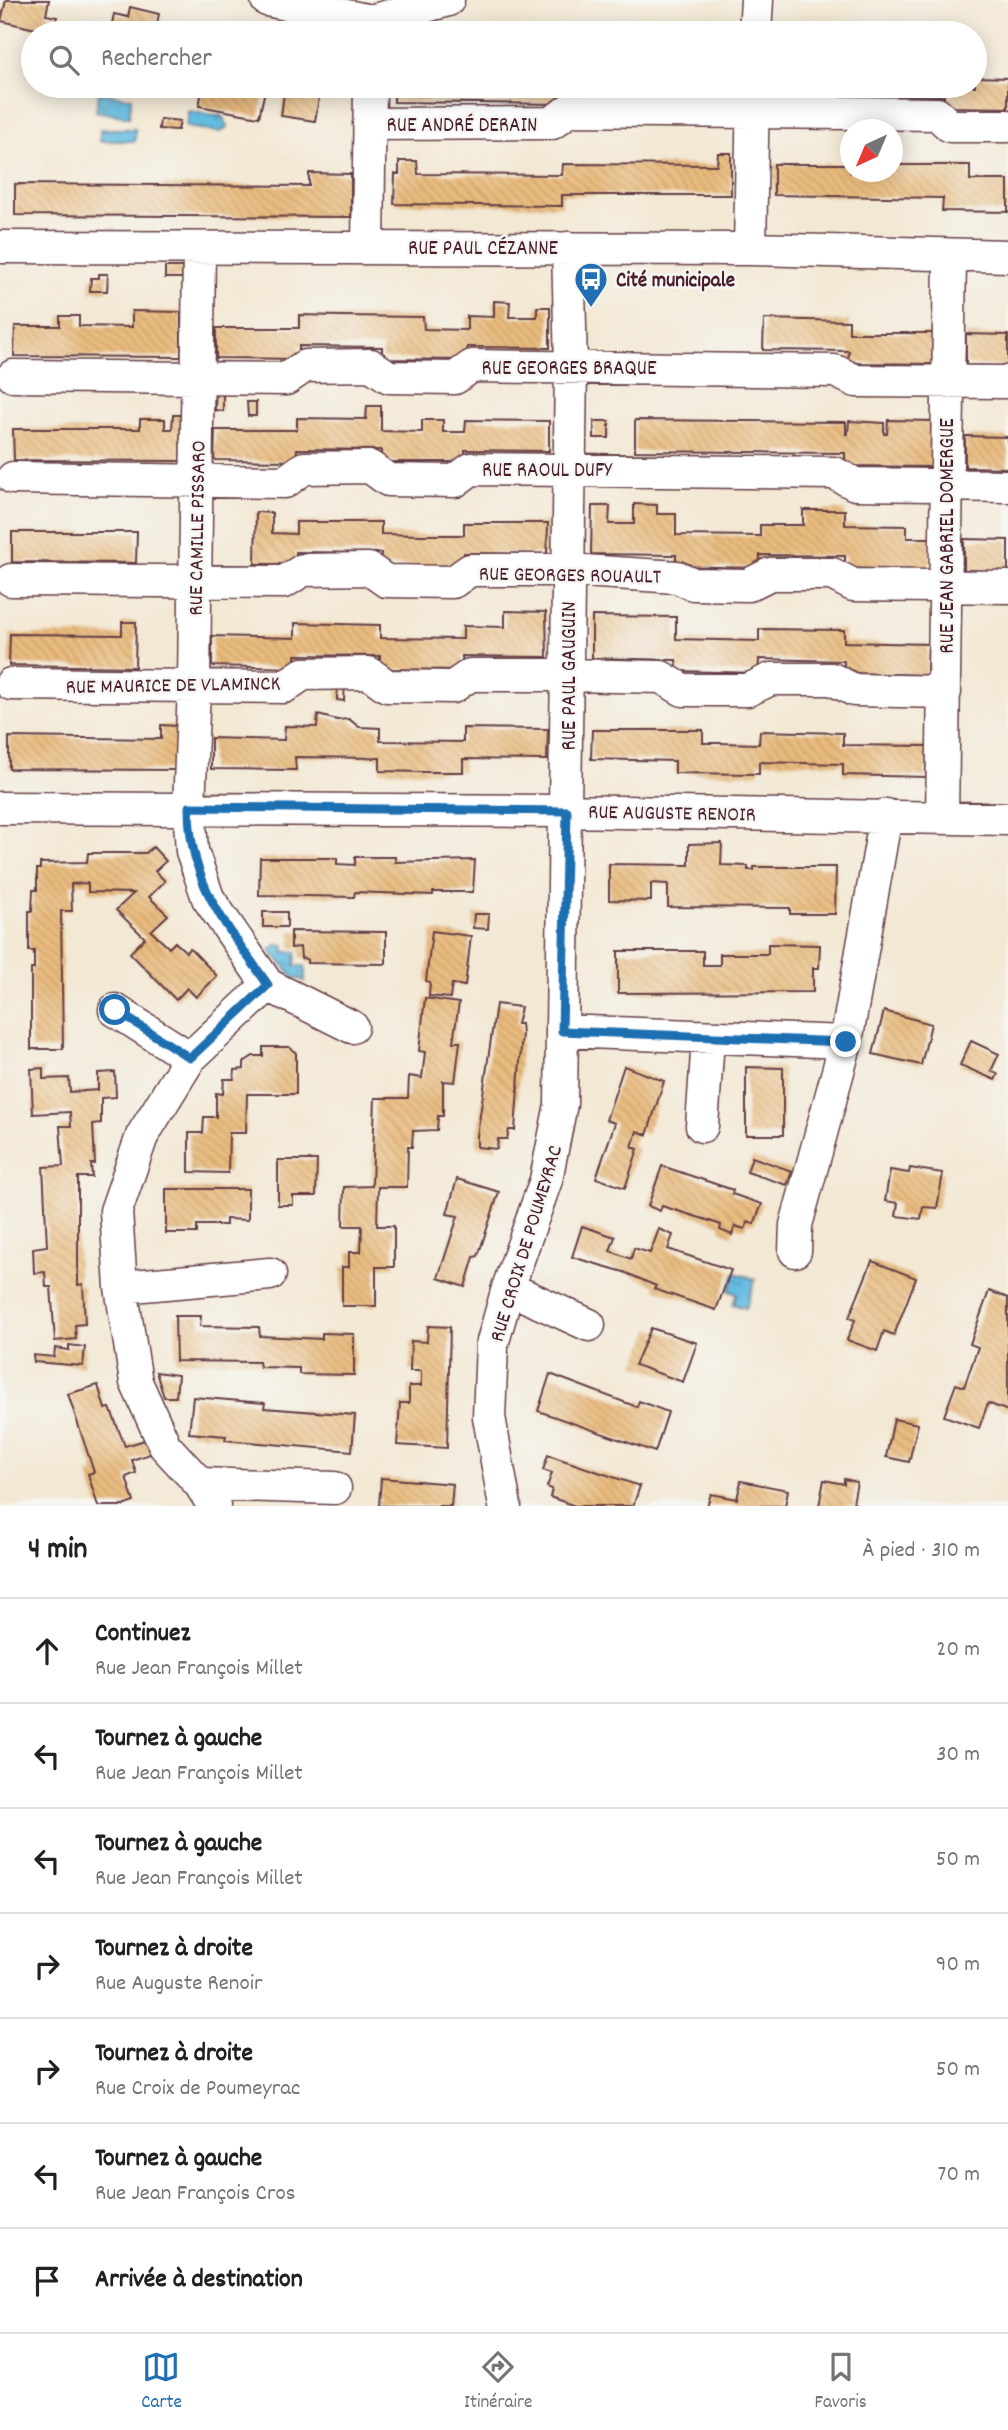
<!DOCTYPE html>
<html lang="fr">
<head>
<meta charset="utf-8">
<style>
	body { margin:0; font-family:Dekko,sans-serif; background:#f6f6f6; color:#202124 }
	.compass { position:absolute; left:840px; top:119px; width:63px; height:63px; border-radius:50%; background:#fff; box-shadow:0 4px 18px #0003; rotate:224deg }
	.stop { position:absolute; width:21px; height:21px; margin:-16px; border:5px solid #1f6fb2; border-radius:50%; background:#fff }
	.stop.end { background:#1f6fb2; border-color:#fff; box-shadow:0 2px 7px #0008 }
	.list { margin:0; padding:0; list-style:none }
	h2 { display:flex; justify-content:space-between; align-items:center; height:91px; margin:0; padding:0 28px; font-size:30px }
	h2 small { font-size:23px; font-weight:400; color:#757577 }
	.list li { display:grid; grid-template-columns:46px 1fr auto; gap:21px; align-items:center; box-sizing:border-box; height:105px; padding:0 28px; border-top:2px solid #e0e0e0 }
	.list b { display:block; font-size:26px; white-space:nowrap }
	.list p { margin:0; font-size:23px; white-space:nowrap; color:#757577 }
	.list em { font-size:23px; font-style:normal; color:#757577 }
	.icon { flex:none; width:38px; height:38px; fill:none; stroke:currentColor; stroke-width:2; stroke-linecap:round; stroke-linejoin:round }
	.map { position:relative; flex:none; width:1008px; height:1506px; overflow:hidden }
	.search { position:absolute; background:#fff; box-shadow:0 4px 18px #0003; left:21px; right:21px; top:21px; height:77px; display:flex; align-items:center; gap:18px; box-sizing:border-box; padding:0 24px; border-radius:38px; color:#757577; font-size:26px }
	.sheet { height:826px; background:#fff }
	nav { display:flex; justify-content:space-around; align-items:center; box-sizing:border-box; height:98px; border-top:2px solid #e0e0e0; background:#fff; font-size:19px; color:#757577 }
	nav a { display:grid; justify-items:center; gap:4px }
	nav .on { color:#1f6fb2 }
	.map>svg:first-child { display:block }
	.water { fill:url(#water-ripples); stroke:#576e86; stroke-width:2 }
	.building { fill:url(#building-back-hatch) }
	.lines { fill:none; stroke-linecap:round; stroke-linejoin:round }
	.street-casing { stroke:#633d44; stroke-width:35 }
	.street { stroke:#fff; stroke-width:32 }
	.route { stroke:#1f6fb2; stroke-width:9 }
	.labels { text-anchor:middle; stroke-width:5; stroke-linejoin:round; paint-order:stroke }
	.street-label { font-size:21px; fill:#4a1f2b; stroke:#f6f6f2 }
	.poi-label { font-size:21px; font-weight:bold; fill:#4a1f2b; stroke:#f6f6f2; text-anchor:start }
</style>
</head>
<body>
<div class="map">
<svg width="1008" height="1506" viewBox="0 0 1008 1506">
	<defs>
		<pattern id="water-ripples" width="26" height="14" patternUnits="userSpaceOnUse" patternTransform="scale(1.75)"><rect width="26" height="14" fill="#64bce1"/><path d="M2 4q2-2 4 0t4 0M15 11q2-2 4 0t4 0" fill="none" stroke="#5498b7"/></pattern>
		<pattern id="building-back-hatch" width="6" height="6" patternUnits="userSpaceOnUse" patternTransform="scale(1.75)"><rect width="6" height="6" fill="#e9bb7e"/><path d="M-1 5l2 2M0 0l6 6M5-1l2 2" fill="none" stroke="#c9a06d"/></pattern>
	</defs>
	<rect width="100%" height="100%" fill="#f6f6f2"/>
	<filter id="ink" filterUnits="userSpaceOnUse"><feTurbulence type="fractalNoise" baseFrequency=".0143" numOctaves="2"/><feDisplacementMap in="SourceGraphic" scale="14" xChannelSelector="R" yChannelSelector="G"/><feConvolveMatrix kernelMatrix="1 2 1 2 8 2 1 2 1" color-interpolation-filters="sRGB"/></filter>
	<filter id="wash" filterUnits="userSpaceOnUse"><feTurbulence type="fractalNoise" baseFrequency=".00686" numOctaves="4" result="noise"/><feDisplacementMap in="SourceGraphic" scale="28" xChannelSelector="R" yChannelSelector="G"/><feGaussianBlur stdDeviation="1.57" result="paint"/><feColorMatrix in="noise" values="0 0 0 0 0 0 0 0 0 0 0 0 0 0 0 0 0 1.4 0 .05"/><feComposite in="paint" operator="in"/></filter>
	<g filter="url(#wash)">
		<rect width="100%" height="100%" fill="#f3e8d4"/>
		<path class="water" d="M99,93L132,98L129,117L96,111Z
			M188,111L222,116L228,127L220,132L186,127Z
			M100,129H135V141H100Z
			M277,945H284V952H296L295,966H305V981L293,977L270,950Z
			M735,1273L755,1279L746,1308L733,1304L737,1294L729,1291Z"/>
		<g id="blocks">
			<path class="building" d="M6,0H49L46,15L57,17L53,33L1,21Z
				M130,7L159,14L155,33H110L114,14L128,17Z
				M975,77L1008,78V108L944,107V96L774,92V86H975Z
				M203,86H266L259,117L199,106Z
				M285,86H321L315,121L281,116Z
				M394,86H731V91L564,90L563,104L394,102Z
				M160,119L180,121L178,130L159,129Z
				M718,153H731V195H562V206L394,204L395,174H399V161H417L418,174L562,175L563,164L717,165Z
				M774,164H850V172H892V165H970V180H1008V212L942,211L943,198L774,195Z
				M309,173L351,174V217L15,215V184L309,186Z
				M165,267H183L182,278H165Z
				M99,274H108L107,291H90L91,278H99Z
				M494,301L510,302L509,317H537V307H550V348L467,347V360L382,359V347L299,346V359L216,358V328H299V315L341,316L423,317L424,329L467,330V316L494,317Z
				M132,311L181,312V357L14,356L15,326H60V316H79V326L132,327Z
				M764,319L849,321V333H933L932,364L848,363L849,351L763,350Z
				M966,334L1008,335V366L966,365Z
				M216,384H223V411L215,410Z
				M247,402H256V416H248Z
				M367,406H381V431L422,432V420H443V432H465L466,420L549,421V451L465,450V462H381V450L297,449L296,461L214,460L215,430H297V418L366,419Z
				M173,415H181L180,461L14,460L13,429H140V419H165V429H172Z
				M635,420L846,422V434H848L849,421L884,423V434H887L888,420L931,421V467L845,466V453L635,451Z
				M594,421H609V438H594Z
				M965,436L1008,437V468L965,467Z
				M634,504L657,505V514H676V535L760,536V525H803V510H845V525L907,526V538H930V571L845,568V556L760,555L759,568L676,566V555L591,554L592,506H610L609,524H634Z
				M256,512L272,513V533L296,534V522H381V534L422,535H464V523H548L547,554L464,553L463,566H380L381,553L296,552V564H255Z
				M12,532H137L136,563L12,562Z
				M964,539L1008,540V572L964,571Z
				M505,611L546,612L547,657L462,656L463,670L380,669V656L295,655V668L212,666V636L295,638V623L380,625V638L463,639V626L505,627Z
				M592,616L676,617V639L759,641V629L844,630V642L928,644L927,675L844,673V661L759,659L758,673L677,671L676,660L592,658Z
				M122,622H136L135,667L9,665L10,634L122,635Z
				M337,682H345L344,701L337,700Z
				M318,715L337,720L349,719L359,727L380,728V741L463,742V728L548,729L547,760L463,759V772H420L380,771V758L295,757L296,770L211,769V738L284,740L285,726L317,727Z
				M161,725L178,726L177,770L9,769V737L161,739Z
				M592,730H703V743H718L759,744L760,731L843,733V745L927,746L926,777L843,775V764L759,762V774L675,773V761L591,759Z
				M722,843L721,865L748,866V870H754V867H836L835,914H790V908L668,907V884L651,883V901L609,900V864L689,865V844Z
				M153,847L166,861L155,871L165,881L149,897L168,915L151,931L169,948L175,942L186,952L190,948L217,976L196,997L187,988L176,1000L130,953L145,938L116,910L134,893L88,892V883L71,884L72,911H61L63,1049H31V969H34V951H29V911H32L33,890H37V869H40V863L87,862L88,853H146Z
				M355,857H395V862L475,860L473,892H433V895L355,892L354,897L259,895L260,858H337V864L355,865Z
				M263,912H287V927H263Z
				M474,914H489L488,929L473,928Z
				M291,931L386,932V964L307,963V959L301,958L300,947L291,948Z
				M432,931L471,936L465,986L452,984L450,998L429,996L430,982L426,981Z
				M768,944L820,945L819,968H813V992L618,993V951H703V965H720V954H768Z
				M425,998L459,1003L453,1042H460L455,1082L443,1081V1116H438L437,1130L413,1131L412,1147H408L407,1187H378L377,1226H394V1267H376V1306H342V1267H349V1252H361L362,1226H343L344,1187L372,1186L375,1098H408L409,1076L422,1078L425,1052L419,1051Z
				M496,1004L521,1007L517,1024H521L522,1033L515,1130H509L507,1139H498L497,1149L477,1147V1136Z
				M884,1011L931,1024L921,1065L873,1054Z
				M971,1041L999,1054L991,1071L998,1074L995,1080L960,1065Z
				M263,1047H289L296,1053V1094H247L246,1133H229L228,1173L189,1172V1133H203L204,1117H216V1093L223,1094L224,1079H234L235,1070L244,1069V1062L253,1056H263Z
				M624,1066L664,1081L647,1135L637,1131L632,1147L638,1149L625,1188L596,1178L615,1123L606,1120Z
				M746,1067L783,1068V1135H746Z
				M43,1068V1079L69,1078L70,1092L98,1090V1073L115,1072L116,1097L101,1098V1123L93,1124L95,1164H91L92,1177H78V1285L83,1284L85,1324L75,1325L76,1339L55,1341L51,1287H46L45,1272L34,1273L33,1248L47,1246L43,1167L63,1166L60,1126H71L70,1112L33,1114L31,1069Z
				M752,1157L792,1171L787,1185L747,1172Z
				M278,1160H317L316,1196H293V1205H278Z
				M662,1166L733,1190L732,1194L762,1204L754,1224L748,1222L745,1229L735,1226L732,1235L720,1230L721,1225L707,1220L662,1206L660,1211L648,1206Z
				M910,1168L943,1173L937,1208L923,1207L921,1219L896,1216L898,1203L885,1201L890,1170L909,1173Z
				M457,1179L499,1192L478,1256L474,1257L465,1287L438,1278L458,1216L447,1214Z
				M166,1189H248V1220L226,1219V1225H197V1233H166Z
				M582,1226L615,1237L610,1251L631,1259L634,1248L650,1253L659,1229L673,1235L668,1249L731,1270L716,1310L654,1289L656,1286L624,1272L572,1257Z
				M872,1261L916,1278L894,1335L884,1331L877,1351L847,1340L855,1320L849,1318Z
				M989,1291L1008,1298V1411L988,1403L979,1428L944,1416L956,1384L964,1387L978,1347L970,1344Z
				M175,1316H201L200,1326L259,1327L260,1336L322,1339V1333L354,1334V1375L299,1374V1368L260,1367L259,1362L176,1361Z
				M428,1326L450,1327L447,1448L397,1445L400,1403H409V1386H421V1371H410L411,1341L427,1342Z
				M651,1328L697,1343L683,1382L635,1365Z
				M69,1345L85,1347L83,1366L34,1362L33,1355L54,1357L55,1348L69,1350Z
				M156,1372L178,1375L176,1397H164Z
				M550,1374L637,1407L639,1401L668,1412L655,1452L538,1411Z
				M98,1385L105,1409L110,1408L125,1446L145,1440L153,1453L132,1460L136,1473L126,1477L134,1502L123,1506H98L88,1474L94,1472L68,1394Z
				M193,1397L265,1403L264,1408L355,1415L352,1451L225,1440L226,1436L189,1433Z
				M894,1419L918,1424L909,1462L886,1457Z
				M548,1455L640,1486L633,1506H575L550,1497L552,1489L547,1487L552,1473L543,1470Z
				M381,1478L453,1484L451,1506H379Z
				M844,1479L857,1482L853,1503L861,1506H819L824,1480L844,1484Z
				M741,1481L788,1490L785,1506H707L711,1494L737,1499Z"/>
		</g>
	</g>
	<g filter="url(#ink)">
		<use href="#blocks" fill-opacity="0" stroke="#633d44" stroke-width="2"/>
		<g class="lines">
			<defs>
				<path id="street" d="M267,0L371,21L448,0
					M755,33L757,0
					M369,124L552,123L569,110L937,114L950,126H1008
					M0,247L750,249L1008,256
					M368,247L370,86
					M199,249L194,688L189,807L192,851L208,898L268,985L190,1058L142,1136L116,1211L121,1287L136,1382L165,1446L200,1484L214,1506
					M750,249L753,86
					M13,376L286,379L305,366L371,365L389,377L455,378L472,366L835,371L856,381L1008,382
					M13,478L285,482L304,468L370,467L388,480L455,481L471,469L834,473L855,484L1008,486
					M11,580L284,582L303,570L369,569L386,581L453,582L470,570H568L677,577L693,584L748,585L770,574H832L853,585L1008,587
					M11,684L284,687L303,674L369,673L387,686L453,687L470,675H568L661,677L683,690H748L771,679H832L854,690L945,692
					M0,808L567,811L1008,819
					M942,818L950,255
					M268,985L352,1027
					M115,1010L190,1058
					M562,1031L846,1042L886,815
					M702,1126L708,1039
					M795,1251L796,1225L846,1042
					M121,1287L270,1274
					M508,1288L589,1325
					M200,1484L335,1488
					M505,1506L489,1417L492,1345L508,1288L546,1180L561,1104L571,366L568,248"/>
			</defs>
			<use href="#street" class="street-casing"/>
			<use href="#street" class="street"/>
		</g>
	</g>
	<g class="lines" filter="url(#ink)">
		<path class="route" d="M115,1010L190,1058L268,985C226,924 189,885 189,807L567,811L562,1031L846,1042"/>
	</g>
	<defs>
		<symbol id="bus-pin" viewBox="-11 -11 22 30"><path d="M0 17L-7.5 6A9.5 9.5 0 1 1 7.5 6Z" fill="#1f6fb2" stroke="#f6f6f2"/><path d="M-5-6H5V4H4V6H2V4H-2V6H-4V4H-5ZM-3.5-4V0h7V-4ZM-3.5 1.2v1.5H-2V1.2ZM2 1.2v1.5H3.5V1.2Z" fill="#fff"/></symbol>
	</defs>
	<g fill-rule="evenodd">
		<use href="#bus-pin" x="572" y="260" width="38" height="52"/>
	</g>
	<g class="labels">
		<g class="street-label">
			<text x="462" y="131">RUE ANDRÉ DERAIN</text>
			<text x="483" y="254">RUE PAUL CÉZANNE</text>
			<text x="569" y="374">RUE GEORGES BRAQUE</text>
			<text x="547" y="476">RUE RAOUL DUFY</text>
			<text transform="translate(196 528) rotate(-89)" y="7">RUE CAMILLE PISSARO</text>
			<text transform="translate(946 536) rotate(-90)" y="7">RUE JEAN GABRIEL DOMERGUE</text>
			<text transform="translate(570 574) rotate(1)" y="7">RUE GEORGES ROUAULT</text>
			<text transform="translate(568 676) rotate(-90)" y="7">RUE PAUL GAUGUIN</text>
			<text transform="translate(173 684) rotate(-1)" y="7">RUE MAURICE DE VLAMINCK</text>
			<text transform="translate(672 812) rotate(1)" y="7">RUE AUGUSTE RENOIR</text>
			<text transform="translate(525 1243) rotate(-73)" y="7">RUE CROIX DE POUMEYRAC</text>
		</g>
		<g class="poi-label">
			<text x="616" y="286">Cité municipale</text>
		</g>
	</g>
</svg>
<svg class="compass" viewBox="-18 -18 36 36"><path d="M0-13l5 13h-10z" fill="#e53935"/><path d="M0 13l5-13h-10z" fill="#757577"/></svg>
<div class="stop" style="left:115px;top:1010px"></div>
<div class="stop end" style="left:846px;top:1042px"></div>
<div class="search"><svg class="icon" aria-label="search" viewBox="0 0 24 24"><circle cx="10" cy="10" r="6"/><path d="M15 15l6 6"/></svg>Rechercher</div>
</div>
<section class="sheet">
<h2>4 min<small>À pied · 310 m</small></h2>
<ul class="list">
<li><svg class="icon" aria-label="ahead" viewBox="0 0 24 24"><path d="M12 20V5M6 11l6-6 6 6"/></svg><div><b>Continuez</b><p>Rue Jean François Millet</p></div><em>20 m</em></li>
<li><svg class="icon" aria-label="left" viewBox="0 0 24 24"><path d="M17 20v-9H6M10 6l-5 5 5 5"/></svg><div><b>Tournez à gauche</b><p>Rue Jean François Millet</p></div><em>30 m</em></li>
<li><svg class="icon" aria-label="left" viewBox="0 0 24 24"><path d="M17 20v-9H6M10 6l-5 5 5 5"/></svg><div><b>Tournez à gauche</b><p>Rue Jean François Millet</p></div><em>50 m</em></li>
<li><svg class="icon" aria-label="right" viewBox="0 0 24 24"><path d="M7 20v-9h11M14 6l5 5-5 5"/></svg><div><b>Tournez à droite</b><p>Rue Auguste Renoir</p></div><em>90 m</em></li>
<li><svg class="icon" aria-label="right" viewBox="0 0 24 24"><path d="M7 20v-9h11M14 6l5 5-5 5"/></svg><div><b>Tournez à droite</b><p>Rue Croix de Poumeyrac</p></div><em>50 m</em></li>
<li><svg class="icon" aria-label="left" viewBox="0 0 24 24"><path d="M17 20v-9H6M10 6l-5 5 5 5"/></svg><div><b>Tournez à gauche</b><p>Rue Jean François Cros</p></div><em>70 m</em></li>
<li><svg class="icon" aria-label="arrive" viewBox="0 0 24 24"><path d="M6 21V4h12l-3 4 3 4H6"/></svg><div><b>Arrivée à destination</b></div></li>
</ul>
</section>
<nav>
<a class="on"><svg class="icon" aria-label="map" viewBox="0 0 24 24"><path d="M3 6l6-2 6 2 6-2v14l-6 2-6-2-6 2zM9 4v14M15 6v14"/></svg>Carte</a>
<a><svg class="icon" aria-label="directions" viewBox="0 0 24 24"><path d="M12 3l9 9-9 9-9-9zM9 14v-3h6M13 9l2 2-2 2"/></svg>Itinéraire</a>
<a><svg class="icon" aria-label="saved" viewBox="0 0 24 24"><path d="M7 4h10v16l-5-4-5 4z"/></svg>Favoris</a>
</nav>
</body>
</html>
